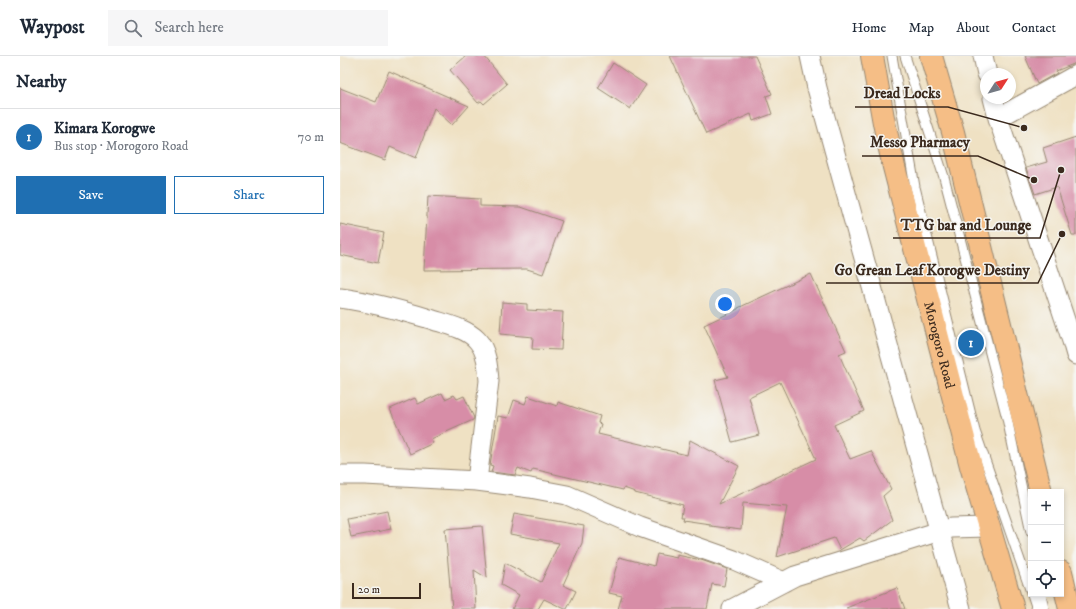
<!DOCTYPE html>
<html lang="en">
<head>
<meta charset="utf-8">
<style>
	body { margin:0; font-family:"IM FELL DW Pica",serif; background:#f6f6f7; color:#1f2937 }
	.controls { position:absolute; right:12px; bottom:12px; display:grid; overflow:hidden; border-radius:0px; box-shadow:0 2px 6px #0003 }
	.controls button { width:36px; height:36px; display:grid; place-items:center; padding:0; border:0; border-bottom:1px solid #e0e1e3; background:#fff; color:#1f2937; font:20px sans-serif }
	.compass { position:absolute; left:640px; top:12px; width:36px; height:36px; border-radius:50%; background:#fff; box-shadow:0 2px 6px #0003; rotate:54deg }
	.scale { position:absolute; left:12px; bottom:10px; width:69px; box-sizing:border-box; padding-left:4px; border:2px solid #3b2a1e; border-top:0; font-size:11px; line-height:14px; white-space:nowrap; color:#3b2a1e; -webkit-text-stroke:3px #f6f6f2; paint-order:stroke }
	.you { position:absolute; left:385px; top:248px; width:14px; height:14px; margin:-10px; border:3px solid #fff; border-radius:50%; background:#1a73e8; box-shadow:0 0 0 6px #1a73e833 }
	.badge { display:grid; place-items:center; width:26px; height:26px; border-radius:50%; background:#1f6fb2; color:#fff; font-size:13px; font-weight:700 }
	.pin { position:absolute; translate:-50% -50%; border:2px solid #fff; box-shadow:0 1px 4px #0006 }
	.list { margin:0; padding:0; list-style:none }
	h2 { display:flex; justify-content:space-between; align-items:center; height:52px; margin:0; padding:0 16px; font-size:17px }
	h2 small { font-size:13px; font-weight:400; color:#747a83 }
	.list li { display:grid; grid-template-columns:26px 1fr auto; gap:12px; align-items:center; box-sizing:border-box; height:56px; padding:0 16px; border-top:1px solid #e0e1e3 }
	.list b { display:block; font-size:15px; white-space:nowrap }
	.list p { margin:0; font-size:13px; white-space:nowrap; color:#747a83 }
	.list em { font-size:13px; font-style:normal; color:#747a83 }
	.actions { display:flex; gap:8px; padding:12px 16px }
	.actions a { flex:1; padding:9px 0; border:1px solid #1f6fb2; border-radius:0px; text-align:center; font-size:14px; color:#1f6fb2 }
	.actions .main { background:#1f6fb2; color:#fff }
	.icon { flex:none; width:22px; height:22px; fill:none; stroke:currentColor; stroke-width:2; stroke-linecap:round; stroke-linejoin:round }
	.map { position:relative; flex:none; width:736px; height:553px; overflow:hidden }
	header { display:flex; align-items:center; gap:24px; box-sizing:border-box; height:56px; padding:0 20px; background:#fff; border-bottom:1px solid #e0e1e3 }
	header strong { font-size:19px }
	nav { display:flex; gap:22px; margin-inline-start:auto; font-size:14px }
	.search { width:280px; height:36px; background:#f6f6f7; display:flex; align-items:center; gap:10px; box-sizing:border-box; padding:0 14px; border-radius:0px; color:#747a83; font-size:15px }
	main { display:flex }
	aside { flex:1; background:#fff }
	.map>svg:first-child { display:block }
	.building { fill:#d78da7 }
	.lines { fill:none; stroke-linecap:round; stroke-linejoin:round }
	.lane-casing { stroke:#958670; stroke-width:11 }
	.street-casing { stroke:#958670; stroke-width:21 }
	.highway-casing { stroke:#958670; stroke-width:24 }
	.lane { stroke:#fff; stroke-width:9 }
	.street { stroke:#fff; stroke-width:19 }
	.highway { stroke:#f5be86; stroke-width:22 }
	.labels { text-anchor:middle; stroke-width:3; stroke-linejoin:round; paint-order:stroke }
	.street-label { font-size:14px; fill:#3b2a1e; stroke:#f6f6f2 }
	.leader { fill:none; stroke:#3b2a1e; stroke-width:1.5 }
	.callout-dot { fill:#3b2a1e; stroke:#f6f6f2; stroke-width:1.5 }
	.callout-label { font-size:15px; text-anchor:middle; font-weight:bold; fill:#3b2a1e; stroke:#f6f6f2; stroke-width:3; stroke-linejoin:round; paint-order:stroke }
</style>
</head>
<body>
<header>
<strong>Waypost</strong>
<div class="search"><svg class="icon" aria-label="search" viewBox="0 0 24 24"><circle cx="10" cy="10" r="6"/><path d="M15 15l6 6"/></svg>Search here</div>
<nav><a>Home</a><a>Map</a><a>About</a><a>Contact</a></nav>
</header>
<main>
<aside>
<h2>Nearby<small></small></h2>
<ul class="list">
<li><span class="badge">1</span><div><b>Kimara Korogwe</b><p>Bus stop · Morogoro Road</p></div><em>70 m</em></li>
</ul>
<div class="actions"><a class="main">Save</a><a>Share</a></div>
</aside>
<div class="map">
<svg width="736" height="553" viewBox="0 0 736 553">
	<rect width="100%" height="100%" fill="#f6f6f2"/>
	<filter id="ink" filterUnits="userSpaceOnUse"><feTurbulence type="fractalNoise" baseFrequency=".025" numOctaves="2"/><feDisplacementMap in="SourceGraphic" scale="8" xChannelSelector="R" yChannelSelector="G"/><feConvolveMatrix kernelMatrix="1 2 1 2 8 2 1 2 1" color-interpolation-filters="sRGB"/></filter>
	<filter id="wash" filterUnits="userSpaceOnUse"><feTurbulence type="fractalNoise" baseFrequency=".012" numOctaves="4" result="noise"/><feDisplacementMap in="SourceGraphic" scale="16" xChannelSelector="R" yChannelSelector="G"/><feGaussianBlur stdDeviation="0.9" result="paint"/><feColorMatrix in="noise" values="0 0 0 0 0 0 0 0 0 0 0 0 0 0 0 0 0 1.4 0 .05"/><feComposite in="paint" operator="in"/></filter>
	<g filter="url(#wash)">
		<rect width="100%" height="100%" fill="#efe1c3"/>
		<g id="blocks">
			<path class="building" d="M126,0H144L167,28L144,48L141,45L138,47L110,14Z
				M330,0H415L432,38L426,40L432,58L413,65L411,58L366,78Z
				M685,0H736V7L716,15L717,17L697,28Z
				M273,7L306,29L290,53L258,32Z
				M49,15L129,50L112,69L94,52L76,102L50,91L45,104L0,87V32L36,46Z
				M736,81V179H732L717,131L695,138L686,112L707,106L703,92Z
				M88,140L140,143V150L181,151L222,165L203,218L187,213L84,214Z
				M0,168L44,177L38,207L0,199Z
				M471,218L506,295L499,298L524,355L494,369L510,403L531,395L551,433L543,440L552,464L524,485L520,482L500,494L494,482L437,501L447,451L403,447L401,474L370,470V468L343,464L344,461H341L343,449L295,437V436L284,432L283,434L193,413L191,417L178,412L175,419L151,416L153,410L150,409L158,360L168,362L174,344L185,348L188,340L217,350L218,346L260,360L258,367L261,368L258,378L347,399L350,384L399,410L379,448L476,403L440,326L409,341L419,379L392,386L375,324L388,321L364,269L398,253V252Z
				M162,246L187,248V254L223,256L221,294L192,293L193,281L160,278Z
				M102,337L105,343L114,339L117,343L124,340L134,362L133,364L91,383L93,387L70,398L50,353L75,342L78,348Z
				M47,455L51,473L11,481L7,463Z
				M174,458L244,470L242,487L223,529L236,535L227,553H225L204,543L198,553H172L179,539L161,529L165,507L201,526L219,487L170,478Z
				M142,470L147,522L134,514L136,553H112L105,473Z
				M317,498L337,502V499L361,504L387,513L384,530L372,528L367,553H278L282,540L269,537L279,501L314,510Z
				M557,532L565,553H506V552Z"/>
		</g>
	</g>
	<g filter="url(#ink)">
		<use href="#blocks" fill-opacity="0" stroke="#958670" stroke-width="1"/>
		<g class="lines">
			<defs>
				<path id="lane" d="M552,0L575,131L635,375L691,536
					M565,0L604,121L667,362L691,476
					M692,538L697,553
					M701,538L704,553"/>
				<path id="street" d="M470,0L477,32L621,553
					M643,0L647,18
					M653,42L658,62L732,285L736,299
					M658,62L736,19
					M0,242C31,246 60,254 90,263C105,268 126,272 137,284C147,295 148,311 149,325L137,425
					M0,419H25L137,425L190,432L227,439L300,471L394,504L444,526
					M392,553L455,520L600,475L611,472L648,471"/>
				<g id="highway">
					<path id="s1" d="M532,0L544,67L554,111L631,410L673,553"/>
					<path d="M591,0L613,76L701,436"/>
					<path d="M721,516L730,553"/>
				</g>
			</defs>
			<use href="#lane" class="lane-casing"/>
			<use href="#street" class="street-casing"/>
			<use href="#highway" class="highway-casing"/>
			<use href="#lane" class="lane"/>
			<use href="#street" class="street"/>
			<use href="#highway" class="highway"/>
		</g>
	</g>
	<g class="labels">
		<g class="street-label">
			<text dy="5" stroke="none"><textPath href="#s1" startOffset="297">Morogoro Road</textPath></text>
		</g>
	</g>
	<path class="leader" d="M684 72L608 51H515M694 124L638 100H522M721 114L700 182H553M722 178L698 227H486"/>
	<g class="callout-dot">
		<circle cx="684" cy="72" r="4"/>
		<circle cx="694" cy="124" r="4"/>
		<circle cx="721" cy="114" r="4"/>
		<circle cx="722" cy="178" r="4"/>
	</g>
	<g class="callout-label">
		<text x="562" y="42">Dread Locks</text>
		<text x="580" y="91">Messo Pharmacy</text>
		<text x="626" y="174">TTG bar and Lounge</text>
		<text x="592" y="219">Go Grean Leaf Korogwe Destiny</text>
	</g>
</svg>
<div class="controls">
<button>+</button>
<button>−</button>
<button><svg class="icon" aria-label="locate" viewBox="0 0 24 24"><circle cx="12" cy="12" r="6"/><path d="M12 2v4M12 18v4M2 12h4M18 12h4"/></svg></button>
</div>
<svg class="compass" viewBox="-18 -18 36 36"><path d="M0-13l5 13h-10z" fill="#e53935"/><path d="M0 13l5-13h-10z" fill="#747a83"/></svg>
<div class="scale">20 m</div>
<div class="you"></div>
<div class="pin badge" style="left:631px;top:287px">1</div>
</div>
</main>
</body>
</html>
